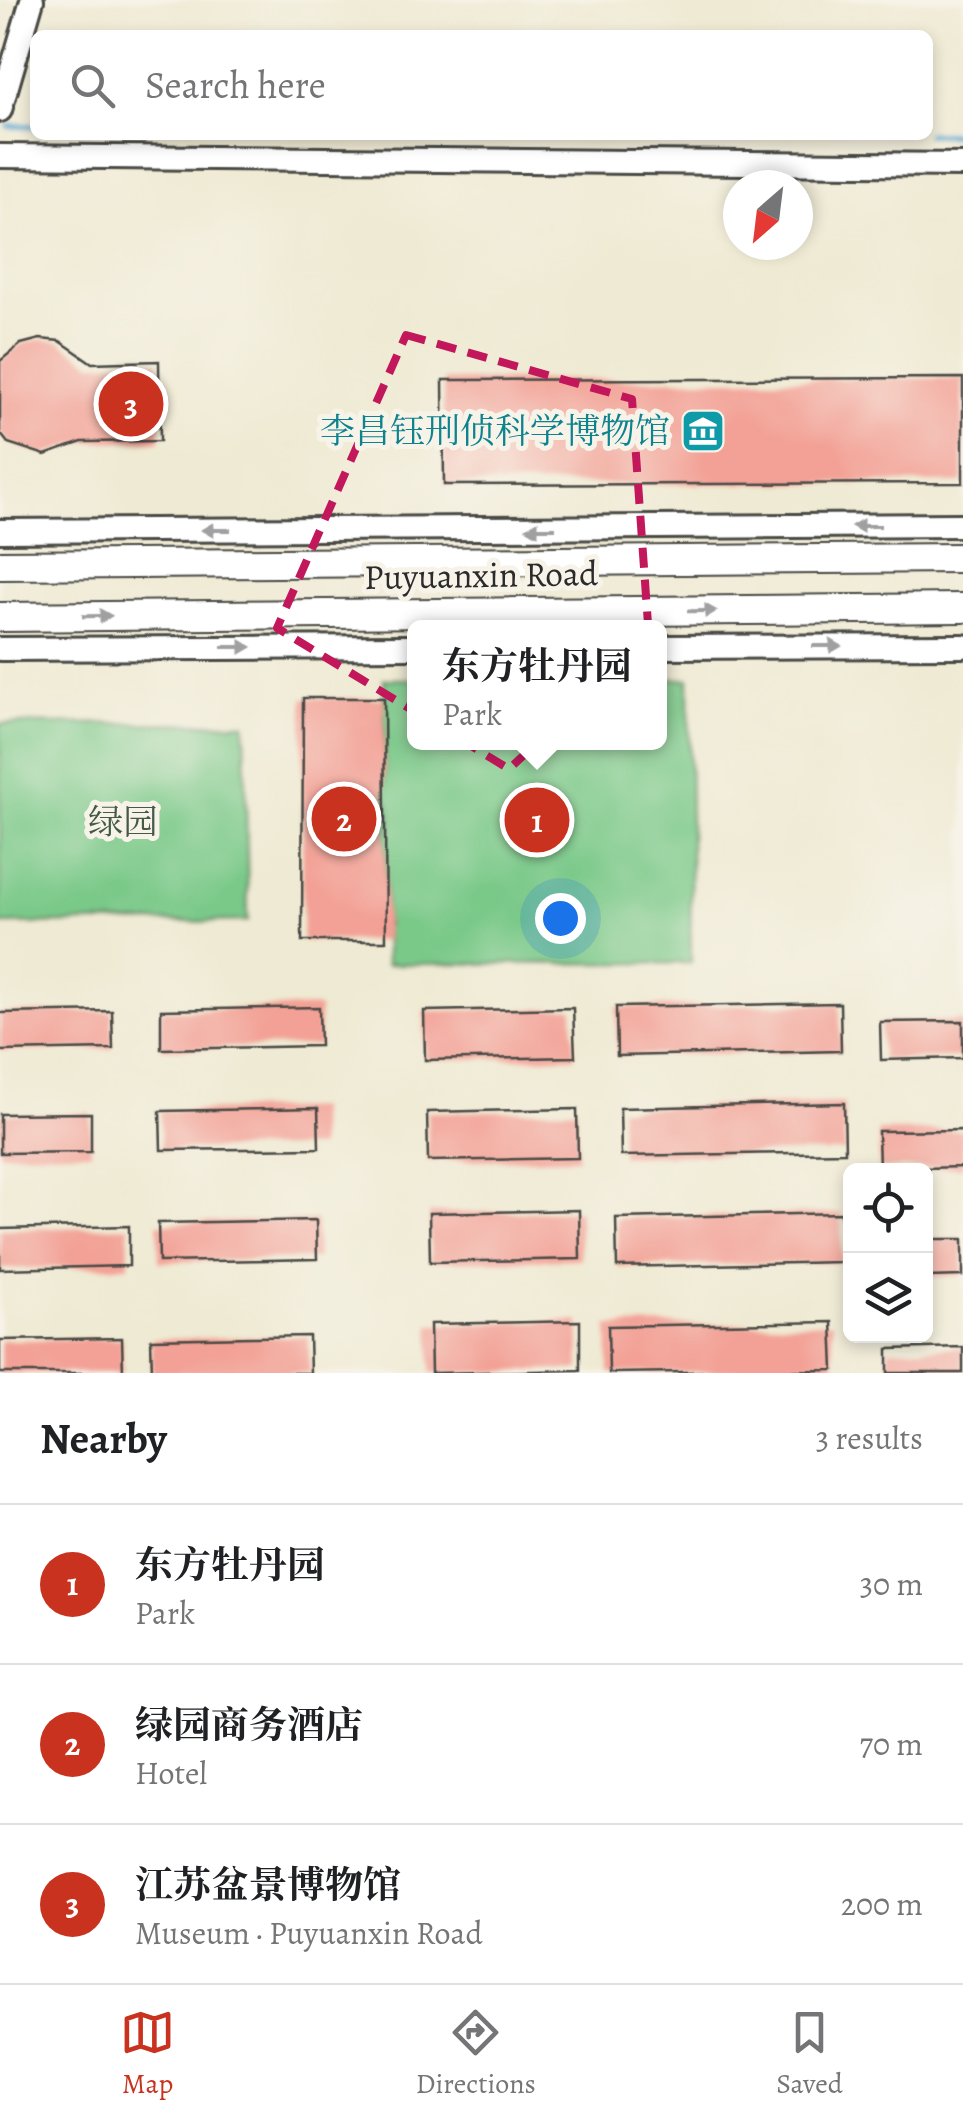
<!DOCTYPE html>
<html lang="en">
<head>
<meta charset="utf-8">
<style>
	body { margin:0; font-family:Alegreya,"Noto Serif SC",serif; background:#f2f2f2; color:#202124 }
	.controls { position:absolute; right:30px; bottom:30px; display:grid; overflow:hidden; border-radius:15px; box-shadow:0 5px 15px #0003 }
	.controls button { width:90px; height:90px; display:grid; place-items:center; padding:0; border:0; border-bottom:2px solid #e0e0e0; background:#fff; color:#202124; font:50px sans-serif }
	.compass { position:absolute; left:723px; top:170px; width:90px; height:90px; border-radius:50%; background:#fff; box-shadow:0 5px 15px #0003; rotate:208deg }
	.you { position:absolute; left:560px; top:918px; width:35px; height:35px; margin:-25px; border:8px solid #fff; border-radius:50%; background:#1a73e8; box-shadow:0 0 0 15px #1a73e833 }
	.badge { display:grid; place-items:center; width:65px; height:65px; border-radius:50%; background:#c8321e; color:#fff; font-size:32px; font-weight:700 }
	.pin { position:absolute; translate:-50% -50%; border:5px solid #fff; box-shadow:0 2px 10px #0006 }
	.popup { position:absolute; left:407px; top:620px; width:260px; height:130px; box-sizing:border-box; display:grid; place-content:center; border-radius:15px; background:#fff; filter:drop-shadow(0 2px 8px #0005); font-size:32px; white-space:nowrap; color:#757577 }
	.popup b { font-size:38px; color:#202124 }
	.popup::after { content:''; position:absolute; left:50%; top:100%; margin-left:-20px; border:20px solid transparent; border-top-color:#fff }
	.list { margin:0; padding:0; list-style:none }
	h2 { display:flex; justify-content:space-between; align-items:center; height:130px; margin:0; padding:0 40px; font-size:42px }
	h2 small { font-size:32px; font-weight:400; color:#757577 }
	.list li { display:grid; grid-template-columns:65px 1fr auto; gap:30px; align-items:center; box-sizing:border-box; height:160px; padding:0 40px; border-top:2px solid #e0e0e0 }
	.list b { display:block; font-size:38px; white-space:nowrap }
	.list p { margin:0; font-size:32px; white-space:nowrap; color:#757577 }
	.list em { font-size:32px; font-style:normal; color:#757577 }
	.icon { flex:none; width:55px; height:55px; fill:none; stroke:currentColor; stroke-width:2; stroke-linecap:round; stroke-linejoin:round }
	.map { position:relative; flex:none; width:963px; height:1373px; overflow:hidden }
	.search { position:absolute; background:#fff; box-shadow:0 5px 15px #0003; left:30px; right:30px; top:30px; height:110px; display:flex; align-items:center; gap:25px; box-sizing:border-box; padding:0 35px; border-radius:15px; color:#757577; font-size:38px }
	.sheet { height:610px; background:#fff }
	nav { display:flex; justify-content:space-around; align-items:center; box-sizing:border-box; height:140px; border-top:2px solid #e0e0e0; background:#fff; font-size:28px; color:#757577 }
	nav a { display:grid; justify-items:center; gap:5px }
	nav .on { color:#c8321e }
	.map>svg:first-child { display:block }
	.green { fill:#7ac989; stroke:#527a5a; stroke-width:2.5 }
	.lines { fill:none; stroke-linecap:round; stroke-linejoin:round }
	.stream { stroke:#55a7d0; stroke-width:6 }
	.building { fill:#f3a196 }
	.minor-casing { stroke:#484844; stroke-width:28 }
	.tertiary-casing { stroke:#484844; stroke-width:32 }
	.minor { stroke:#fff; stroke-width:22 }
	.tertiary { stroke:#fff; stroke-width:28 }
	.oneway { fill:#a0a0a0 }
	.marked { fill:none; stroke:#c2185b; stroke-width:8; stroke-dasharray:20 12; stroke-linejoin:round }
	.labels { text-anchor:middle; stroke-width:10; stroke-linejoin:round; paint-order:stroke }
	.culture-label { font-size:35px; fill:#0d838f; stroke:#f7f3e8; text-anchor:end }
	.street-label { font-size:35px; fill:#2b2b2b; stroke:#f7f3e8 }
	.park-label { font-size:35px; fill:#435a47; stroke:#f7f3e8 }
</style>
</head>
<body>
<div class="map">
<svg width="963" height="1373" viewBox="0 0 963 1373">
	<rect width="100%" height="100%" fill="#f7f3e8"/>
	<filter id="ink" filterUnits="userSpaceOnUse"><feTurbulence type="fractalNoise" baseFrequency=".01" numOctaves="2"/><feDisplacementMap in="SourceGraphic" scale="20" xChannelSelector="R" yChannelSelector="G"/><feConvolveMatrix kernelMatrix="1 2 1 2 8 2 1 2 1" color-interpolation-filters="sRGB"/></filter>
	<filter id="wash" filterUnits="userSpaceOnUse"><feTurbulence type="fractalNoise" baseFrequency=".0048" numOctaves="4" result="noise"/><feDisplacementMap in="SourceGraphic" scale="40" xChannelSelector="R" yChannelSelector="G"/><feGaussianBlur stdDeviation="2.25" result="paint"/><feColorMatrix in="noise" values="0 0 0 0 0 0 0 0 0 0 0 0 0 0 0 0 0 1.4 0 .05"/><feComposite in="paint" operator="in"/></filter>
	<g filter="url(#wash)">
		<rect width="100%" height="100%" fill="#efead3"/>
		<path class="green" d="M384,679H414V742H660V679H689L691,963L386,964Z
			M245,723L248,921L0,924V724Z"/>
		<g class="lines">
			<path class="stream" d="M9,126H35
				M928,134H963"/>
		</g>
		<g id="blocks">
			<path class="building" d="M40,339L60,341L92,363L159,361L160,441L82,442L45,455L8,443L0,433V361L21,344Z
				M963,378V483L444,485L443,380Z
				M303,698H384L386,941H302Z
				M840,1003L841,1051L617,1056L616,1007Z
				M319,1007L320,1046L161,1049V1010Z
				M573,1008L575,1057L425,1060L424,1011Z
				M112,1011L113,1049L0,1051V1013Z
				M963,1021V1058L881,1060L880,1022Z
				M844,1103L845,1152L621,1156L620,1108Z
				M318,1108L319,1148L161,1150L160,1111Z
				M577,1109L578,1158L428,1161L427,1112Z
				M91,1113V1152L0,1153V1114Z
				M963,1130V1167L879,1169L878,1131Z
				M579,1210L580,1259L430,1262L429,1213Z
				M841,1213L842,1262L617,1267L616,1218Z
				M316,1220L317,1259L159,1262L158,1223Z
				M129,1226V1266L0,1269V1229Z
				M926,1239H963V1276L926,1277Z
				M580,1321V1370L431,1373L430,1324Z
				M832,1322L834,1370L609,1373L608,1326Z
				M309,1336L310,1373H152L151,1339Z
				M122,1338L123,1373H0V1340Z
				M963,1347V1373H888V1349Z"/>
		</g>
	</g>
	<g filter="url(#ink)">
		<use href="#blocks" fill-opacity="0" stroke="#484844" stroke-width="2.5"/>
		<g class="lines">
			<defs>
				<path id="minor" d="M0,110L32,0
					M0,156L963,165
					M0,531L963,525
					M660,647L963,646
					M0,649L414,647"/>
				<path id="tertiary" d="M0,565L963,558
					M0,617L963,608"/>
			</defs>
			<use href="#minor" class="minor-casing"/>
			<use href="#tertiary" class="tertiary-casing"/>
			<use href="#minor" class="minor"/>
			<use href="#tertiary" class="tertiary"/>
		</g>
		<defs><path id="oneway-solid" d="M-6-.8H1V-3.2L6.5 0L1 3.2V.8H-6Z" transform="scale(2.5)"/></defs>
		<g class="oneway">
			<use href="#oneway-solid" transform="translate(866 526) rotate(180)"/>
			<use href="#oneway-solid" transform="translate(541 528) rotate(180)"/>
			<use href="#oneway-solid" transform="translate(216 530) rotate(180)"/>
			<use href="#oneway-solid" transform="translate(702 611) rotate(-1)"/>
			<use href="#oneway-solid" transform="translate(97 616) rotate(-1)"/>
			<use href="#oneway-solid" transform="translate(827 646)"/>
			<use href="#oneway-solid" transform="translate(237 647)"/>
		</g>
	</g>
	<path class="marked" d="M406,335L632,399L649,638L509,769L277,628Z"/>
	<defs>
		<symbol id="museum-square" viewBox="-11 -11 22 22"><rect x="-9" y="-9" width="18" height="18" rx="4" fill="#0f9aa8" stroke="#f7f3e8"/><path d="M0-6L6-3V-2H-6V-3ZM-5-1h2V3h-2ZM-1-1h2V3h-2ZM3-1h2V3H3ZM-6 4H6V6H-6Z" fill="#fff"/></symbol>
	</defs>
	<g fill-rule="evenodd">
		<use href="#museum-square" x="678" y="406" width="50" height="50"/>
	</g>
	<g class="labels">
		<g class="culture-label">
			<text x="670" y="443">李昌钰刑侦科学博物馆</text>
		</g>
		<g class="street-label">
			<text transform="translate(481 575) rotate(-1)" y="12">Puyuanxin Road</text>
		</g>
		<g class="park-label">
			<text x="123" y="834">绿园</text>
		</g>
	</g>
</svg>
<div class="controls">
<button><svg class="icon" aria-label="locate" viewBox="0 0 24 24"><circle cx="12" cy="12" r="6"/><path d="M12 2v4M12 18v4M2 12h4M18 12h4"/></svg></button>
<button><svg class="icon" aria-label="layers" viewBox="0 0 24 24"><path d="M12 4l9 5-9 5-9-5zM3 14l9 5 9-5"/></svg></button>
</div>
<svg class="compass" viewBox="-18 -18 36 36"><path d="M0-13l5 13h-10z" fill="#e53935"/><path d="M0 13l5-13h-10z" fill="#757577"/></svg>
<div class="you"></div>
<div class="pin badge" style="left:537px;top:820px">1</div>
<div class="popup"><b>东方牡丹园</b>Park</div>
<div class="pin badge" style="left:344px;top:819px">2</div>
<div class="pin badge" style="left:131px;top:404px">3</div>
<div class="search"><svg class="icon" aria-label="search" viewBox="0 0 24 24"><circle cx="10" cy="10" r="6"/><path d="M15 15l6 6"/></svg>Search here</div>
</div>
<section class="sheet">
<h2>Nearby<small>3 results</small></h2>
<ul class="list">
<li><span class="badge">1</span><div><b>东方牡丹园</b><p>Park</p></div><em>30 m</em></li>
<li><span class="badge">2</span><div><b>绿园商务酒店</b><p>Hotel</p></div><em>70 m</em></li>
<li><span class="badge">3</span><div><b>江苏盆景博物馆</b><p>Museum · Puyuanxin Road</p></div><em>200 m</em></li>
</ul>
</section>
<nav>
<a class="on"><svg class="icon" aria-label="map" viewBox="0 0 24 24"><path d="M3 6l6-2 6 2 6-2v14l-6 2-6-2-6 2zM9 4v14M15 6v14"/></svg>Map</a>
<a><svg class="icon" aria-label="directions" viewBox="0 0 24 24"><path d="M12 3l9 9-9 9-9-9zM9 14v-3h6M13 9l2 2-2 2"/></svg>Directions</a>
<a><svg class="icon" aria-label="saved" viewBox="0 0 24 24"><path d="M7 4h10v16l-5-4-5 4z"/></svg>Saved</a>
</nav>
</body>
</html>
